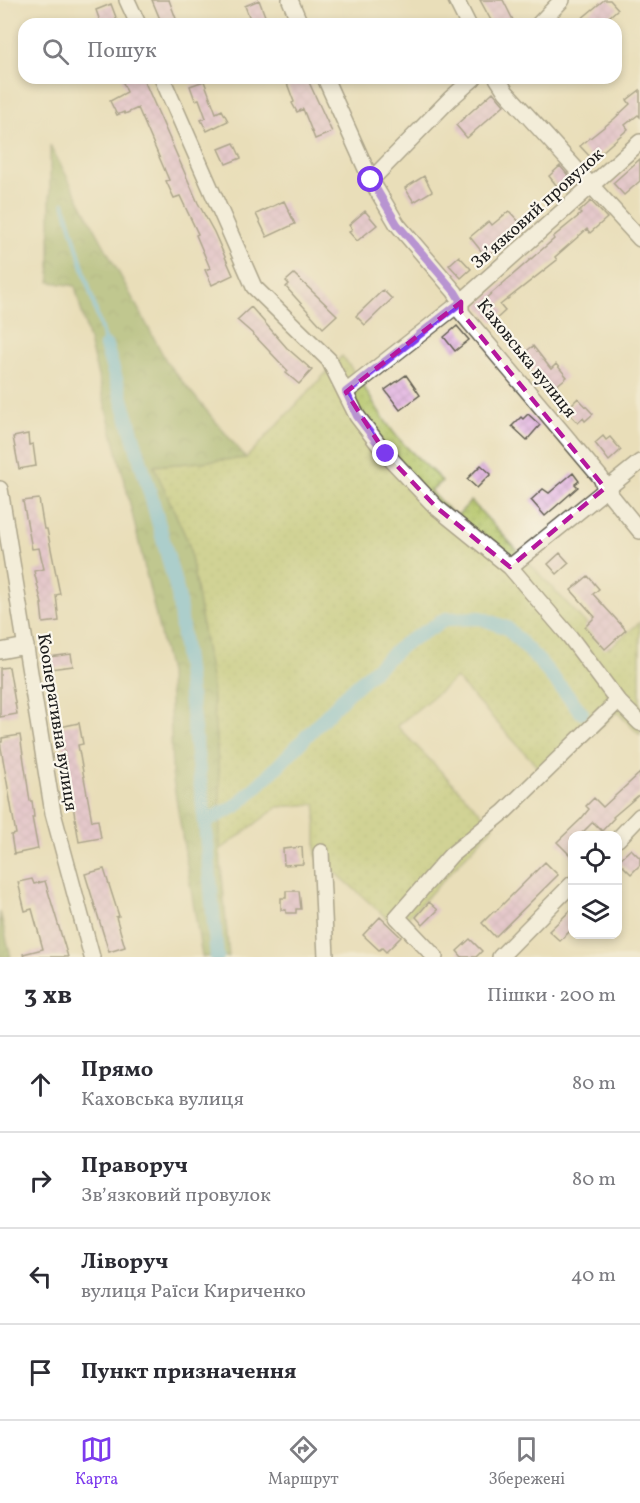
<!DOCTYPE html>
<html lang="uk">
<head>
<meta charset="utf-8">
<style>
	body { margin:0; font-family:Vollkorn,serif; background:#f2f2f3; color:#2b2b33 }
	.controls { position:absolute; right:18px; bottom:18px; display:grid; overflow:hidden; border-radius:12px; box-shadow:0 3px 9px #0003 }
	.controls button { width:54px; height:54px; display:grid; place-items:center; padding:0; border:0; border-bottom:2px solid #e1e1e2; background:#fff; color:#2b2b33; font:30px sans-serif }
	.stop { position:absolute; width:18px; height:18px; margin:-14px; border:4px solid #7c3aed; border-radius:50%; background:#fff }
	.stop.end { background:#7c3aed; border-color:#fff; box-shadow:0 2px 6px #0008 }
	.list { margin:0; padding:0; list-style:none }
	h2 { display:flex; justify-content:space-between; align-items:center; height:78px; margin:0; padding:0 24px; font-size:26px }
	h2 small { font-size:20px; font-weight:400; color:#7c7c81 }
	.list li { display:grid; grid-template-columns:39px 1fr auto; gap:18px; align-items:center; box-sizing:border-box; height:96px; padding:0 24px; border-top:2px solid #e1e1e2 }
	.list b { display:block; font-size:22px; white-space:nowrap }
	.list p { margin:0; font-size:20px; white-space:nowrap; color:#7c7c81 }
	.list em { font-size:20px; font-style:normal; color:#7c7c81 }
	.icon { flex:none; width:33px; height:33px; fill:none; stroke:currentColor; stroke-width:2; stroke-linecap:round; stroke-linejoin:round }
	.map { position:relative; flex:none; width:640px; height:957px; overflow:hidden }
	.search { position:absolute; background:#fff; box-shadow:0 3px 9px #0003; left:18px; right:18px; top:18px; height:66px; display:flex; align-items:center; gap:15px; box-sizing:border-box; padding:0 21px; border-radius:18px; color:#7c7c81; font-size:22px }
	.sheet { height:462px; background:#fff }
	nav { display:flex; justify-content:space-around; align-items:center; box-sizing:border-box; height:84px; border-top:2px solid #e1e1e2; background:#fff; font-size:16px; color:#7c7c81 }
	nav a { display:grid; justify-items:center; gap:3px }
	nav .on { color:#7c3aed }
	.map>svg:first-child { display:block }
	.grass { fill:url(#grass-dots); stroke:#687042; stroke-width:1.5 }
	.forest { fill:url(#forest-crowns); stroke:#55633c; stroke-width:1.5 }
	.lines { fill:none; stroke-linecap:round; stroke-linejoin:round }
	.stream { stroke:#63bae0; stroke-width:4 }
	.canal { stroke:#63bae0; stroke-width:14 }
	.building { fill:url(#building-cross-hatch) }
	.minor-casing { stroke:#646053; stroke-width:18 }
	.minor { stroke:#fff; stroke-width:15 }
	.route { stroke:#7c3aed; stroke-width:8 }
	.marked { fill:none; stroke:#b5179e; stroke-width:4.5; stroke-dasharray:12 8; stroke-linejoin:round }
	.labels { text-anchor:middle; stroke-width:4.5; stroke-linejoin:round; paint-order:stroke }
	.street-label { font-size:18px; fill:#1c1c1c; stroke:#fbf7ec }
</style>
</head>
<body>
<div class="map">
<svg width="640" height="957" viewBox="0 0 640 957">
	<defs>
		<pattern id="grass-dots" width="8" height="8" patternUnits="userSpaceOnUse" patternTransform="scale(1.5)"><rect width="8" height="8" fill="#b3c467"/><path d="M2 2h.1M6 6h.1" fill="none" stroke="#99a859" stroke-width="1.8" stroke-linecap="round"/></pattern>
		<pattern id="forest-crowns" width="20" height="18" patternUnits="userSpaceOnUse" patternTransform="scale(1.5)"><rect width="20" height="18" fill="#8eaa5c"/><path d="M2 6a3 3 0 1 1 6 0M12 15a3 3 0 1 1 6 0" fill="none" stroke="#738a4b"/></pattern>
		<pattern id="building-cross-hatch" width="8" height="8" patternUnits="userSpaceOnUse" patternTransform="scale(1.5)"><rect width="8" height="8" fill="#e0aee1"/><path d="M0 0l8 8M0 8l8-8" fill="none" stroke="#c095c0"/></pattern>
	</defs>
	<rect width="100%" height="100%" fill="#fbf7ec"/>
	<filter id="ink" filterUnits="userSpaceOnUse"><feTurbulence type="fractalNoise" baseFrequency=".0167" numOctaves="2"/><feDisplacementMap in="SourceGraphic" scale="12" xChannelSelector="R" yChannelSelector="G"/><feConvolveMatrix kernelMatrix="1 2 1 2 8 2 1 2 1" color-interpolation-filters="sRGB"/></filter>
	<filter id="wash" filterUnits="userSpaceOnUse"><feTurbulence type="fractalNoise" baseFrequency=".008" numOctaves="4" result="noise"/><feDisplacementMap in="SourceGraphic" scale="24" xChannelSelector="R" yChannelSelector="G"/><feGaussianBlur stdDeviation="1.35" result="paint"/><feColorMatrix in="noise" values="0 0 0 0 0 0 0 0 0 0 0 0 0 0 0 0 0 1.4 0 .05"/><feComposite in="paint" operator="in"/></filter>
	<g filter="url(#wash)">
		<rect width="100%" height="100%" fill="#e9deb9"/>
		<path class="grass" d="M342,356C363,381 376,412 398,438C411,453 428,467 442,481L430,491L456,517L471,501L609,648L640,622V735L617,712L546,776L456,678L397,726L494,826L398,928L316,855V804L278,807L220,850V788L211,678L154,466L246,458Z"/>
		<path class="forest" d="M50,145L168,364L246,458L154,466L189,544L211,678L220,788V850L229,957H202L172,774L169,673L125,483L75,286L50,282Z
			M0,912L11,957H0Z"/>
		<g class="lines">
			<path class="stream" d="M64,203L106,346"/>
			<path class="canal" d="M106,346L153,503L178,594L205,822L217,957
				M205,822L236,806L273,771L348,693L404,644L446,619L481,618L507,628L539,661L582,713"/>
		</g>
		<g id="blocks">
			<path class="building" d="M152,0H169L178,24H162Z
				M259,0L268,24H252L245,6Z
				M480,0H503L515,24H493Z
				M604,0H610L618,9L601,24H575Z
				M111,4L117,20L101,24L96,10Z
				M121,78H143L198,203L214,232L233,275L212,285L205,270L210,268L196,235L198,234L180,196L174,198L166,181L169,180L138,108L125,114L124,112L117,115L110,101L127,92Z
				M285,78H307L332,132L315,139L303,109L297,112L292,103L294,102Z
				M204,81L216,113L222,110L228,121L207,131L201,120L206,118L199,99L195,100L190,86Z
				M640,90V117L638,115L625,125L628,129L593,160L580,146L614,119L630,104L627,100Z
				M493,92L504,105L467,138L456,125Z
				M234,143L241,158L226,164L219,149Z
				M640,159V181L624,195L613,183Z
				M560,166L572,180L560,190L549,176Z
				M424,176L432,191L414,202L405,188Z
				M284,201L295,224L267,237L256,214Z
				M591,201L607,218L590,233L587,229L555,257L557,260L500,305L505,311L493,322L478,305L554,239L553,237L581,214L579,212Z
				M365,211L377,225L357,241L349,232L352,229L349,225Z
				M509,211L523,226L486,257L470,237L489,221L492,225Z
				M459,256L471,269L461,278L449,265Z
				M294,274L337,315L323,328L286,287L289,284L286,281Z
				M383,290L392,299L365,325L356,316Z
				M251,307L287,348L312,370L299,384L286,373L288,371L253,334L237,320Z
				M457,326L469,340L455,351L444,337Z
				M533,346L551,369L556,364L567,377L550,391L520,356Z
				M406,375L420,395L400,410L385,390Z
				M578,398L593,414L585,421L583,418L578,423L566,410Z
				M528,414L540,425L527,440L512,426L521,417L523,419Z
				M28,434L29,445L33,444L36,466L19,469L13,437Z
				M603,436L606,440L610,437L621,450L609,461L595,443Z
				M481,465L491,474L477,488L467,479Z
				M573,473L579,481L575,484L578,487L545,516L531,500L543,489L549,493Z
				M39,499L44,529H47L60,594L56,595L59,621L43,623L41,604H42L34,571L44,569L39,548L32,549L23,501Z
				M560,553L569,563L557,574L548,564Z
				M588,576L599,589L593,594L626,630L605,649L585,627L595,617L571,590Z
				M71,654L73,666L50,669L49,657Z
				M9,667L17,714L0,717V668Z
				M79,723L83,744L78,745L92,821L98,820L101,838L79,842L60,727Z
				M20,735L30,801H32L34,817H32L38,849L14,854L11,835L16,834L0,742H2V738Z
				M640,773V794L613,817L614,818L602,831L593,822L579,836H573V858L557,842L581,819L589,809L586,806L594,798L603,807Z
				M302,847L303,864L284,865L283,849Z
				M631,849L640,858V865L631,874L618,861Z
				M545,862L558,875L495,937L482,923L494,911L495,912Z
				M104,869L119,916L116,917L125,947L109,952L85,874Z
				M32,879L34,884L45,881L68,957H24L23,954L43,949L32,909L25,911L18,882Z
				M286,891H299L301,909H296V913H286V910H281V898H286Z
				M429,902L438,910L423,925L416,917Z
				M573,908V928L560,941L549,931Z
				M380,917L401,937L386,952L382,948L379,950L363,935Z
				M470,939L482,951L476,957H462L457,951Z"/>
		</g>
	</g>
	<g filter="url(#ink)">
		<use href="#blocks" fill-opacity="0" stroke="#646053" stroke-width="1.5"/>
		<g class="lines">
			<defs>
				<path id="minor" d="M127,0L138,24
					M290,0L300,24
					M456,0L468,24
					M539,24L562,0
					M162,78L254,287L329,360L357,416L386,454L436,507L510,567L570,637L618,701L640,723
					M325,78L371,180L397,224L455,292L461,302V312L601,478L605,488L640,531
					M497,78L506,92L640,239
					M371,180L450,99L474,78
					M346,392L461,302L640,142
					M0,489L53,813L92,957
					M510,567L640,462
					M0,651L26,646
					M618,839L640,816
					M321,852L326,957
					M435,957L397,917L451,855L504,812L618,701
					M500,957L572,884"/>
			</defs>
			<use href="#minor" class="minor-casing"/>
			<use href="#minor" class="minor"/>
		</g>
	</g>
	<g class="lines" filter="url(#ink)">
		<path class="route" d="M371,180L397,224L455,292L461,302L346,392L357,416L386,454"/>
	</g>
	<path d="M0 0H640V957H0ZM461,302V312L605,488L510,567L436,507L386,454L346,392Z" fill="#e9deb9" fill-opacity=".55" fill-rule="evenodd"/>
	<path class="marked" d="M461,302V312L605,488L510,567L436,507L386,454L346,392Z"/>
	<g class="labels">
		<g class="street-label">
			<text transform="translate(537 208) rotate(-42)" y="6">Звʼязковий провулок</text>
			<text transform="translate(527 358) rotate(51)" y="6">Каховська вулиця</text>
			<text transform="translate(58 722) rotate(81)" y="6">Кооперативна вулиця</text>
		</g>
	</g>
</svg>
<div class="controls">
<button><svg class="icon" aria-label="locate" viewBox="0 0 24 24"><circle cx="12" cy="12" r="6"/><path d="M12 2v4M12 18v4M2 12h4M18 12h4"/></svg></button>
<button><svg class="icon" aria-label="layers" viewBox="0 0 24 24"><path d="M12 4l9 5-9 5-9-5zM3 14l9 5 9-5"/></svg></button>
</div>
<div class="stop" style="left:371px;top:180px"></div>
<div class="stop end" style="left:386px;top:454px"></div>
<div class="search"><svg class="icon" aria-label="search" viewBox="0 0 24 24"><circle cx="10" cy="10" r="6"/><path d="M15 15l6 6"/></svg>Пошук</div>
</div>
<section class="sheet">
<h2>3 хв<small>Пішки · 200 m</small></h2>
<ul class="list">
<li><svg class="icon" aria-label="ahead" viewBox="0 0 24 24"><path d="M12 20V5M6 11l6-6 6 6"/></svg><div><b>Прямо</b><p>Каховська вулиця</p></div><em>80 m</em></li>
<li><svg class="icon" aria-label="right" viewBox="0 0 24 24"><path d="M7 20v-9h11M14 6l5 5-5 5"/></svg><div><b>Праворуч</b><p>Звʼязковий провулок</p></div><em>80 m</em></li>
<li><svg class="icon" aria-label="left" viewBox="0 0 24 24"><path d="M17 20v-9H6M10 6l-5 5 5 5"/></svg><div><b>Ліворуч</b><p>вулиця Раїси Кириченко</p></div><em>40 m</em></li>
<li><svg class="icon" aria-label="arrive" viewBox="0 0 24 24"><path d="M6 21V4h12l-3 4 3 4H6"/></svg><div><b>Пункт призначення</b></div></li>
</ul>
</section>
<nav>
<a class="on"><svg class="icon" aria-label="map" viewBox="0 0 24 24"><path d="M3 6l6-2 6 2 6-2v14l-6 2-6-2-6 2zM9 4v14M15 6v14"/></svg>Карта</a>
<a><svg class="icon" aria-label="directions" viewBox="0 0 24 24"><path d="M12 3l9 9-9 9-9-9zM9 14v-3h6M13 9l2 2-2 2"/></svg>Маршрут</a>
<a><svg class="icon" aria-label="saved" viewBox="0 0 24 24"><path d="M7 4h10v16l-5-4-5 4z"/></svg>Збережені</a>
</nav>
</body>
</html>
